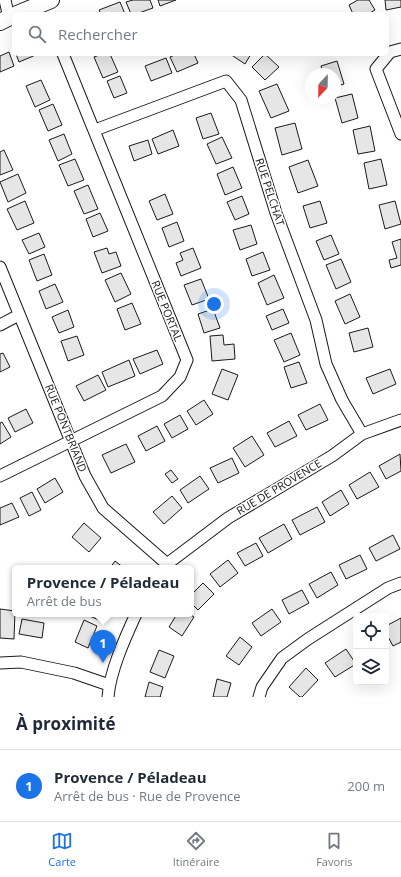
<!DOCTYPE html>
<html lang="fr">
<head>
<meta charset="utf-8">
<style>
	body { margin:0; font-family:"Open Sans",sans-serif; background:#f6f6f7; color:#1f2937 }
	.controls { position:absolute; right:12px; bottom:12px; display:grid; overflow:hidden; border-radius:6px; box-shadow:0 4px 16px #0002 }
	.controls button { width:36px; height:36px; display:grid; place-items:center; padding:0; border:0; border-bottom:1px solid #e0e1e3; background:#fff; color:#1f2937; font:20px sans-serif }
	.compass { position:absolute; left:305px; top:68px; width:36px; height:36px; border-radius:50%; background:#fff; box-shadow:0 4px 16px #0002; rotate:202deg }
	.you { position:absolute; left:214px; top:304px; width:14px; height:14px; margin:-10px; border:3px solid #fff; border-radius:50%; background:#1a73e8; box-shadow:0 0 0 6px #1a73e833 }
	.badge { display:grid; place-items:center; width:26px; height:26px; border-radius:50%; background:#1a73e8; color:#fff; font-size:13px; font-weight:700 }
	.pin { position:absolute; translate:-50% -33px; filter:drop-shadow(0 1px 2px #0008) }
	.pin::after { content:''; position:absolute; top:21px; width:14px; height:12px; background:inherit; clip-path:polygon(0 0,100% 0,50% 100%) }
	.popup { position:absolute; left:12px; top:565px; width:182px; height:52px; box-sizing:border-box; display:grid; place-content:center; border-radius:6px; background:#fff; filter:drop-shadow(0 1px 3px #0005); font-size:13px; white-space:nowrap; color:#747a83 }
	.popup b { font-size:15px; color:#1f2937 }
	.popup::after { content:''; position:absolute; left:50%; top:100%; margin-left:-8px; border:8px solid transparent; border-top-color:#fff }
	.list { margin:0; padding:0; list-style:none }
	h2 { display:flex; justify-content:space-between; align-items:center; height:52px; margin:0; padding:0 16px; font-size:17px }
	h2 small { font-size:13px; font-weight:400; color:#747a83 }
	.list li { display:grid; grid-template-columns:26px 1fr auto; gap:12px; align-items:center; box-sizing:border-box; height:72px; padding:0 16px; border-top:1px solid #e0e1e3 }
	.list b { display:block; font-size:15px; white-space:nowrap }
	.list p { margin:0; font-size:13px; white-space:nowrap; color:#747a83 }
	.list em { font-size:13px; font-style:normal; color:#747a83 }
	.icon { flex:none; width:22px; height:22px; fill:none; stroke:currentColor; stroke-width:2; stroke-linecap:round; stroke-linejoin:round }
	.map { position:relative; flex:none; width:401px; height:697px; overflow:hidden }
	.search { position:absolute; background:#fff; box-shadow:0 4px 16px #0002; left:12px; right:12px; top:12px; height:44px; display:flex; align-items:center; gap:10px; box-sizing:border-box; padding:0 14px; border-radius:6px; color:#747a83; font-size:15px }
	.sheet { height:124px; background:#fff }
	nav { display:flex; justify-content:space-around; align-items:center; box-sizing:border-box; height:56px; border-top:1px solid #e0e1e3; background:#fff; font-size:11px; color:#747a83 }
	nav a { display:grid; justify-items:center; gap:2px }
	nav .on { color:#1a73e8 }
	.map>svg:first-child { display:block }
	.building { fill:#e6e6e6; stroke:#1a1a1a }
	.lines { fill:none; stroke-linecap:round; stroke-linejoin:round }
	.street-casing { stroke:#1a1a1a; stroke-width:13 }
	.secondary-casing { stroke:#1a1a1a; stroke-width:18 }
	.street { stroke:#fff; stroke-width:11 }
	.secondary { stroke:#fff; stroke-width:16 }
	.labels { text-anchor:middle; stroke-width:3; stroke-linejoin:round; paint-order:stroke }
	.street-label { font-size:11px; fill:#1a1a1a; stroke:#fff }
</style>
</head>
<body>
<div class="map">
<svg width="401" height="697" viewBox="0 0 401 697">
	<rect width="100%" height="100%" fill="#fff"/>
	<path class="building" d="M133,0H150L153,8L136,14H131L126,2Z
		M158,0H176L160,6Z
		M358,0H369L375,10L368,14H353L349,5Z
		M385,0H401V7L386,10Z
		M120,2L125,14H101L99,10Z
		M9,52L14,66L0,72V56Z
		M16,54H38L19,62Z
		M102,54H110L118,72L103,78L94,57Z
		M177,54H194L198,63L177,72L170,57Z
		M230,54H251L245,64Z
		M265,54L279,67L265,80L252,67Z
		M166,58L172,73L151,81L145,66Z
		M337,61L344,84L335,87V74H323L321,66Z
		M120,76L127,93L114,98L107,81Z
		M41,80L50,100L35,107L26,86Z
		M277,84L289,111L271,118L259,91Z
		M352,94L358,118L342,123L335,98Z
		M53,104L62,125L48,131L39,110Z
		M211,113L219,134L203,139L196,118Z
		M295,123L302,149L282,155L275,128Z
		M370,126L375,151L358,154L353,130Z
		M173,130L179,146L158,154L152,139Z
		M64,134L72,154L58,161L49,140Z
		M222,137L232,158L216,164L207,144Z
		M148,140L152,154L134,161L129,146Z
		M4,150L13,170L0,175V152Z
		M75,159L84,180L68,186L59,165Z
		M381,159L387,185L369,189L364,163Z
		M308,160L318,186L298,193L289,167Z
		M233,167L242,188L225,195L217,174Z
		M18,174L26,193L8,202L0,182Z
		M88,185L98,209L84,214L74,191Z
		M165,194L173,214L157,220L149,201Z
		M242,196L249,214L235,220L227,202Z
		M25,201L34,223L17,230L7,209Z
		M320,201L327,223L310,228L303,206Z
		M395,201L401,224L385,229L379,205Z
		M100,213L108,231L93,237L86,219Z
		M177,222L184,241L169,247L162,228Z
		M251,225L257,244L240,250L233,230Z
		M39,233L45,247L29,254L22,240Z
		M331,235L339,254L324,260L316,241Z
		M401,239V265L391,268L389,260L397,258L392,242Z
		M107,248L109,254L116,252L121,266L102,273L94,252Z
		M193,248L201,268L181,276L176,263L183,260L180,253Z
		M263,252L270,270L252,276L246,259Z
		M44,254L52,275L37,281L29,260Z
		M341,259L351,282L336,289L326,265Z
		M121,273L131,294L115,302L105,280Z
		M274,275L284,298L267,305L258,283Z
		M201,279L209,299L192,305L184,285Z
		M55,284L63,302L46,309L39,291Z
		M350,294L360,317L345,324L335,301Z
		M132,303L141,324L125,330L117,309Z
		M213,309L220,328L204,333L198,314Z
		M283,309L289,323L272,330L266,316Z
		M68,310L74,327L59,333L52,317Z
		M368,328L373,347L354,352L349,333Z
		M291,333L300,355L284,362L274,340Z
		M223,335L224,345L234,344L235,359L212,361L210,336Z
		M77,336L84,355L68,361L61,341Z
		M157,350L163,364L140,374L133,359Z
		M3,353L10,367L0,372V354Z
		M129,360L135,376L108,387L102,372Z
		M299,362L307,383L291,388L284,367Z
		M222,369L238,375L228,400L212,394Z
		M390,369L396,384L373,394L366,378Z
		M98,375L106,390L84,401L76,386Z
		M204,400L213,414L196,425L187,411Z
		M320,404L328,420L306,430L298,415Z
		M26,409L33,423L15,432L8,418Z
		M180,415L188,429L172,438L164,424Z
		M289,421L297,436L275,447L267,433Z
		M2,422L11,437L0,444V423Z
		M157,426L165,441L146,451L138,436Z
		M252,436L264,455L245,467L233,448Z
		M126,444L135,462L111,473L102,455Z
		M400,454L401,471L386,479L379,466Z
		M232,458L239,473L218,483L210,468Z
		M171,470L178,479L172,483L165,474Z
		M370,472L379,487L357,499L349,485Z
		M200,476L209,489L188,503L180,490Z
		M55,478L63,492L45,503L37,489Z
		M341,490L349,504L330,516L322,502Z
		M32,492L41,510L29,516L20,498Z
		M172,496L182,508L164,524L153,512Z
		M12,503L19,517L0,525V508Z
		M317,507L325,522L300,535L292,520Z
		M84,523L101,538L89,552L72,537Z
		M284,524L292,539L268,553L259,538Z
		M393,535L400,549L376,561L369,548Z
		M256,543L263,556L245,566L237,553Z
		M360,555L367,569L346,579L339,565Z
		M228,560L238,573L220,587L210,574Z
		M115,561L124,568H110Z
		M331,572L338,585L317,598L309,584Z
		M203,583L214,594L198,610L191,603V595Z
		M302,590L309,603L289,614L282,600Z
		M0,609L15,611L14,639L0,638Z
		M272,609L281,622L261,636L252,623Z
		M85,614H101L99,620Z
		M177,614H189L194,617L182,636L169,627Z
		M401,618V642L393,646L386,633V626Z
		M22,619L44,623L42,638L19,634Z
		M84,620L97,626L88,648L75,642Z
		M240,637L252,647L239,665L226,656Z
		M346,649L356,664L335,677L325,663Z
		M159,650L174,656L165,678L150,672Z
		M306,668L318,680L302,697H300L289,687Z
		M217,679L231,683L227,697H213Z
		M149,682L163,687L160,697H161H145Z"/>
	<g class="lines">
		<defs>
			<path id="street" d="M5,0L9,18
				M401,49L390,52L376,69L401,134
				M95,130L226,81L241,100L276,213L316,320L326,364L342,400L362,434
				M0,267L85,476L103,508L167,564
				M0,325L19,315
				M0,476L162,396L180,377L187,360L63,54
				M165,568L167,564L228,518L332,456L362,434L401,420
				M0,663L21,662L74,673L109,685
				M108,697C110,671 125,638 136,614
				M259,697L262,687L282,658L308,639L388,588L401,583"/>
			<path id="secondary" d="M17,14L51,0
				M0,22L14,15"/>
		</defs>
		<use href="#street" class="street-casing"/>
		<use href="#secondary" class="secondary-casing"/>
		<use href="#street" class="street"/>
		<use href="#secondary" class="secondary"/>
	</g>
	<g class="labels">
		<g class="street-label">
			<text transform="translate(270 192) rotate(72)" y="4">RUE PELCHAT</text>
			<text transform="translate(167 311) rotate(68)" y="4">RUE PORTAL</text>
			<text transform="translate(66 428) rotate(68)" y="4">RUE PONTBRIAND</text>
			<text transform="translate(279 487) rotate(-31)" y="4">RUE DE PROVENCE</text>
		</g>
	</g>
</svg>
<div class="controls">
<button><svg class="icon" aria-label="locate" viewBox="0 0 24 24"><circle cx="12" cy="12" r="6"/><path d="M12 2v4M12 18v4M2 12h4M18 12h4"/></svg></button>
<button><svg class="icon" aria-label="layers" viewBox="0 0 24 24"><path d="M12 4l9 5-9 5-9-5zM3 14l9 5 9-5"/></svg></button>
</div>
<svg class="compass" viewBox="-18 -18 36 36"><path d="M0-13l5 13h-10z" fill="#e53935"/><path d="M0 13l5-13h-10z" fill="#747a83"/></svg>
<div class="you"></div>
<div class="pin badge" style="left:103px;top:663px">1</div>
<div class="popup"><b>Provence / Péladeau</b>Arrêt de bus</div>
<div class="search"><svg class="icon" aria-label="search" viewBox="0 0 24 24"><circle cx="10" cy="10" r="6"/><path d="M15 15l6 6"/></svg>Rechercher</div>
</div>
<section class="sheet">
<h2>À proximité<small></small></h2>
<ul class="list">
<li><span class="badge">1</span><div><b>Provence / Péladeau</b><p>Arrêt de bus · Rue de Provence</p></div><em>200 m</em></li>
</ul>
</section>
<nav>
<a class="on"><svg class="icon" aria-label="map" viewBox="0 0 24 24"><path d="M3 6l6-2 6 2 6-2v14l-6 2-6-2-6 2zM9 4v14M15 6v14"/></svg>Carte</a>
<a><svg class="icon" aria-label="directions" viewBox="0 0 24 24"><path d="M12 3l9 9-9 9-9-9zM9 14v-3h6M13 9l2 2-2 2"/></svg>Itinéraire</a>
<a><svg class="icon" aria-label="saved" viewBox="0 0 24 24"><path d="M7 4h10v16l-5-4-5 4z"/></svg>Favoris</a>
</nav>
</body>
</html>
